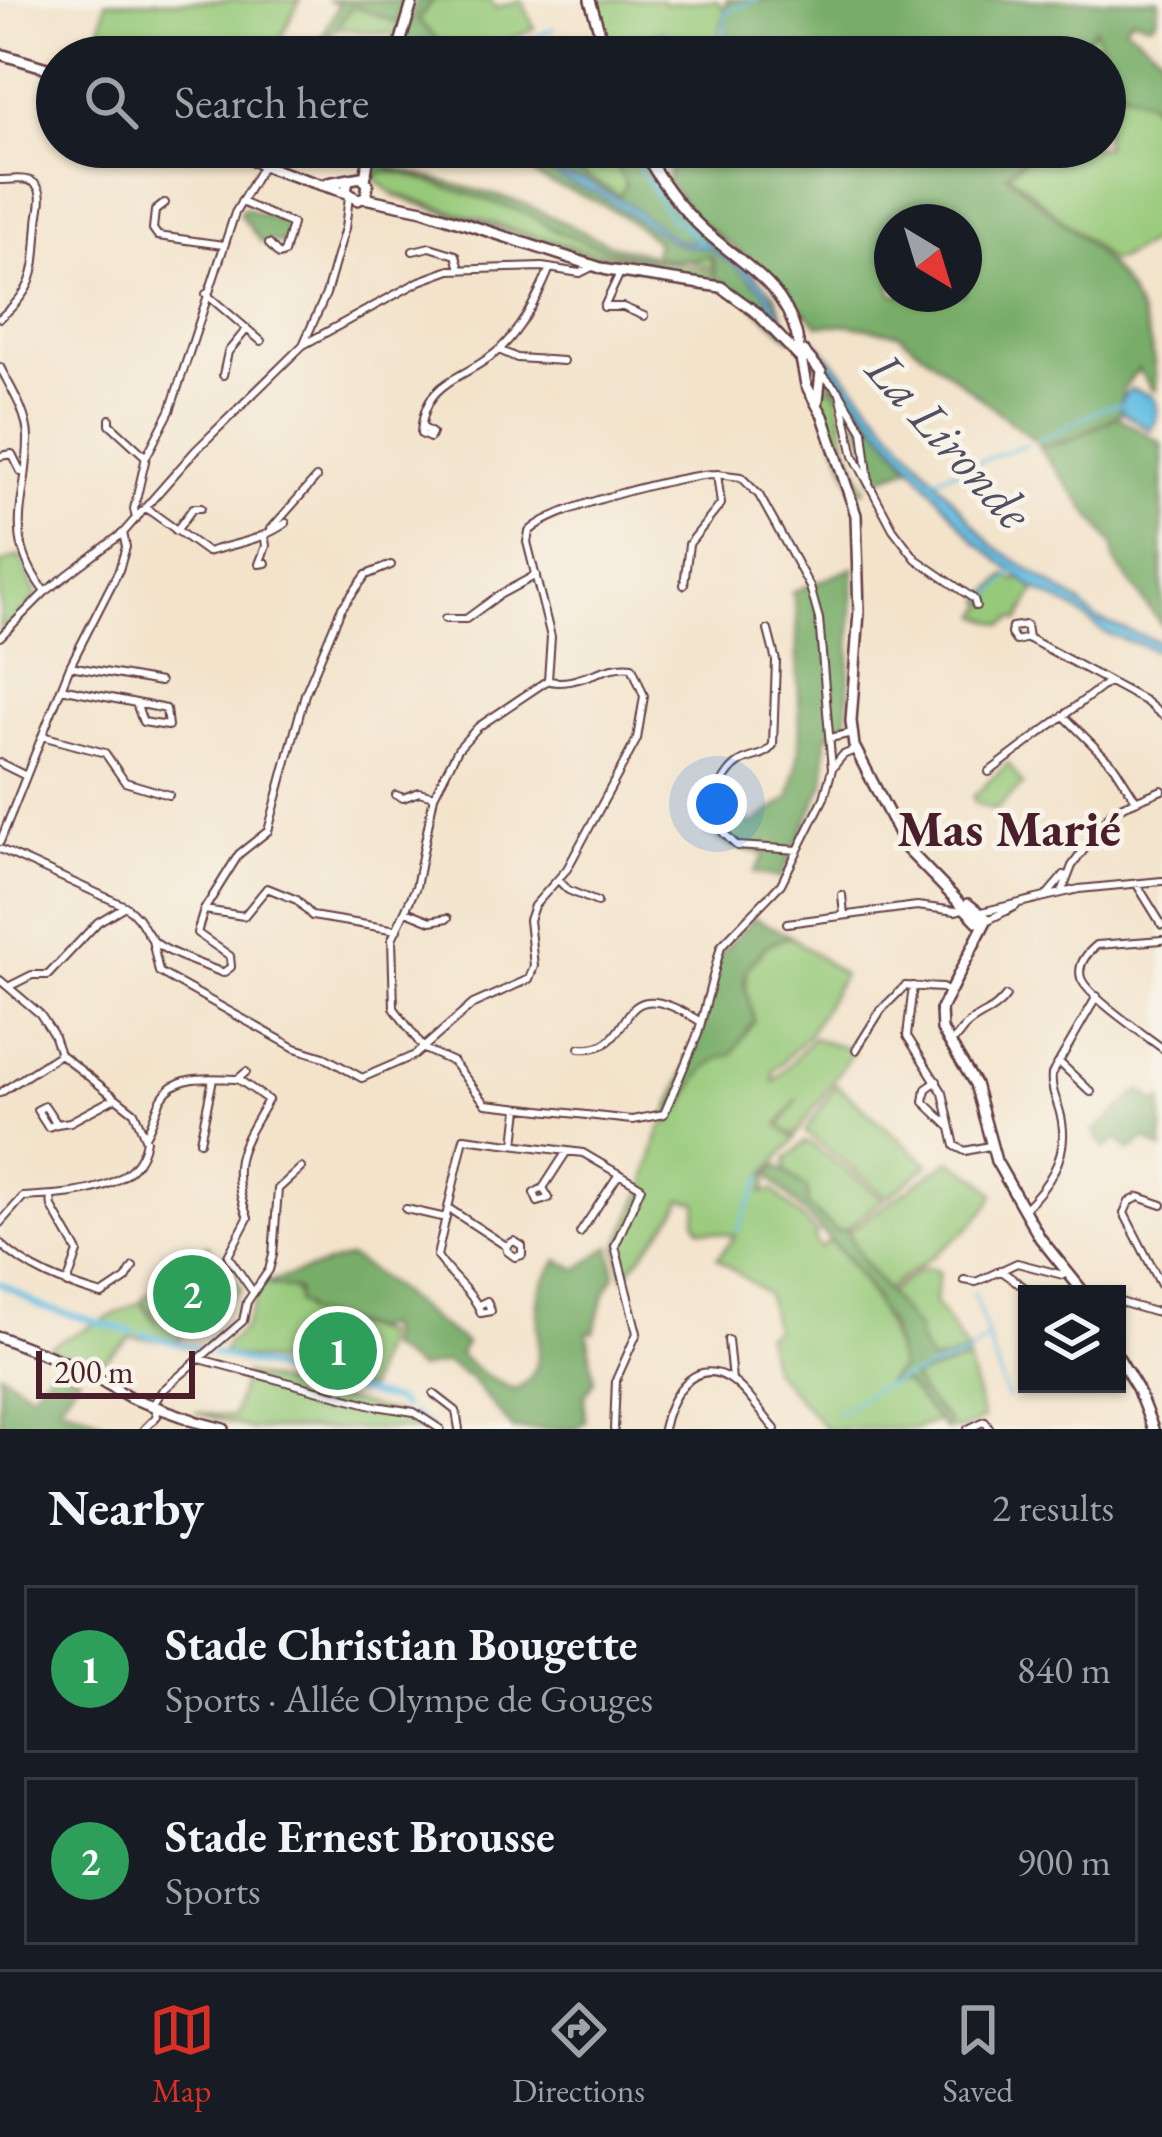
<!DOCTYPE html>
<html lang="en">
<head>
<meta charset="utf-8">
<style>
	body { margin:0; font-family:"EB Garamond",serif; background:#20242c; color:#f1f3f6 }
	.controls { position:absolute; right:36px; bottom:36px; display:grid; overflow:hidden; border-radius:0px; box-shadow:0 3px 9px #0004 }
	.controls button { width:108px; height:108px; display:grid; place-items:center; padding:0; border:0; border-bottom:3px solid #363941; background:#171b24; color:#f1f3f6; font:60px sans-serif }
	.compass { position:absolute; left:874px; top:204px; width:108px; height:108px; border-radius:50%; background:#171b24; box-shadow:0 3px 9px #0004; rotate:142deg }
	.scale { position:absolute; left:36px; bottom:30px; width:159px; box-sizing:border-box; padding-left:12px; border:6px solid #4a1f2b; border-top:0; font-size:33px; line-height:42px; white-space:nowrap; color:#4a1f2b; -webkit-text-stroke:9px #f7f3e8; paint-order:stroke }
	.you { position:absolute; left:717px; top:804px; width:42px; height:42px; margin:-30px; border:9px solid #fff; border-radius:50%; background:#1a73e8; box-shadow:0 0 0 18px #1a73e833 }
	.badge { display:grid; place-items:center; width:78px; height:78px; border-radius:50%; background:#d93025; color:#fff; font-size:39px; font-weight:700 }
	.pin { position:absolute; translate:-50% -50%; border:6px solid #fff; box-shadow:0 3px 12px #0006 }
	.list { margin:0; padding:0; list-style:none }
	h2 { display:flex; justify-content:space-between; align-items:center; height:156px; margin:0; padding:0 48px; font-size:51px }
	h2 small { font-size:39px; font-weight:400; color:#9ea1a6 }
	.list li { display:grid; grid-template-columns:78px 1fr auto; gap:36px; align-items:center; box-sizing:border-box; height:168px; margin:0 24px 24px; padding:0 24px; border:3px solid #363941; border-radius:0px }
	.list b { display:block; font-size:45px; white-space:nowrap }
	.list p { margin:0; font-size:39px; white-space:nowrap; color:#9ea1a6 }
	.list em { font-size:39px; font-style:normal; color:#9ea1a6 }
	.icon { flex:none; width:66px; height:66px; fill:none; stroke:currentColor; stroke-width:2; stroke-linecap:round; stroke-linejoin:round }
	.map { position:relative; flex:none; width:1162px; height:1429px; overflow:hidden }
	.search { position:absolute; background:#171b24; box-shadow:0 3px 9px #0004; left:36px; right:36px; top:36px; height:132px; display:flex; align-items:center; gap:30px; box-sizing:border-box; padding:0 42px; border-radius:66px; color:#9ea1a6; font-size:45px }
	.sheet { height:540px; background:#171b24 }
	nav { display:flex; justify-content:space-around; align-items:center; box-sizing:border-box; height:168px; border-top:3px solid #363941; background:#171b24; font-size:33px; color:#9ea1a6 }
	nav a { display:grid; justify-items:center; gap:6px }
	nav .on { color:#d93025 }
	.map>svg:first-child { display:block }
	.green { fill:#96c979; stroke:#707452; stroke-width:3 }
	.forest { fill:#78ad69; stroke:#61664a; stroke-width:3; fill-rule:evenodd }
	.water { fill:#65bfe3; stroke:#586f87; stroke-width:3 }
	.lines { fill:none; stroke-linecap:round; stroke-linejoin:round }
	.stream { stroke:#65bfe3; stroke-width:3 }
	.canal { stroke:#65bfe3; stroke-width:6 }
	.minor-casing { stroke:#633c43; stroke-width:10 }
	.tertiary-casing { stroke:#633c43; stroke-width:14 }
	.minor { stroke:#fff; stroke-width:6 }
	.tertiary { stroke:#fff; stroke-width:9 }
	.labels { text-anchor:middle; stroke-width:10; stroke-linejoin:round; paint-order:stroke }
	.water-label { font-size:51px; font-style:italic; fill:#524f62; stroke:#f7f3e8 }
	.neighbourhood-label { font-size:51px; font-weight:bold; fill:#4a1f2b; stroke:#f7f3e8 }
</style>
</head>
<body>
<div class="map">
<svg width="1162" height="1429" viewBox="0 0 1162 1429">
	<rect width="100%" height="100%" fill="#f7f3e8"/>
	<filter id="ink" filterUnits="userSpaceOnUse"><feTurbulence type="fractalNoise" baseFrequency=".00833" numOctaves="2"/><feDisplacementMap in="SourceGraphic" scale="24" xChannelSelector="R" yChannelSelector="G"/><feConvolveMatrix kernelMatrix="1 2 1 2 8 2 1 2 1" color-interpolation-filters="sRGB"/></filter>
	<filter id="wash" filterUnits="userSpaceOnUse"><feTurbulence type="fractalNoise" baseFrequency=".004" numOctaves="4" result="noise"/><feDisplacementMap in="SourceGraphic" scale="48" xChannelSelector="R" yChannelSelector="G"/><feGaussianBlur stdDeviation="2.7" result="paint"/><feColorMatrix in="noise" values="0 0 0 0 0 0 0 0 0 0 0 0 0 0 0 0 0 1.4 0 .05"/><feComposite in="paint" operator="in"/></filter>
	<g filter="url(#wash)">
		<rect width="100%" height="100%" fill="#f3e3cb"/>
		<path class="green" d="M300,0L271,57H94L106,2Z
			M404,0H409L399,35L337,28L353,5L399,23Z
			M433,0H490L495,8L522,0L534,28L473,57H455L418,20Z
			M595,0H662L664,4L716,0L725,10L714,57H612Z
			M1096,28L1118,89L1146,100L1162,117V236L1118,260L1110,261L1009,173L1040,147H1105V57H1071Z
			M555,147H612L630,184L620,196L575,170Z
			M369,162L383,172L403,173L527,213L556,231L647,258L693,260L709,256L714,269L688,261L594,253L392,193L368,173Z
			M392,195L602,257L671,262L715,273L716,279L594,262Z
			M829,385L838,396L846,442L866,489L855,492L820,400L821,389Z
			M20,556L37,596L0,633V564Z
			M1006,575L1015,581L1019,577L1036,589L1019,621L1014,618L1004,625L980,616L987,603L983,600Z
			M1008,763L1023,785L995,810L975,803L973,797Z
			M790,936L843,975L809,1034L773,1072L774,1082L813,1038L854,1050L795,1136L780,1127L798,1098L778,1126L795,1139L765,1174L767,1183L762,1193L773,1190L817,1234L814,1237L819,1248L830,1241C865,1279 888,1318 900,1369L888,1380L904,1382L940,1420L914,1429H826L772,1369L765,1334L774,1330L767,1294L717,1258L735,1236L700,1229L695,1220L698,1203L682,1199L677,1211L624,1277L617,1248L644,1189L660,1129L682,1109L702,1070L717,1058L732,1054L746,996L747,969L767,945Z
			M836,1084L929,1165L888,1197L805,1132Z
			M805,1142L811,1144L884,1199L846,1229L837,1231L807,1205L808,1190L786,1172V1160Z
			M950,1160L980,1179L994,1194C982,1228 915,1267 886,1290L853,1247L849,1231Z
			M208,1245L242,1289L176,1342L131,1337L95,1368L48,1347L140,1302L157,1323L142,1299Z
			M929,1268L939,1272L935,1302L968,1353L931,1364L918,1339L919,1331L887,1294L921,1269Z
			M262,1284L293,1288L306,1312L384,1335L368,1390L293,1368V1365L223,1354C226,1339 231,1341 241,1331C251,1321 253,1298 262,1284Z
			M968,1360L983,1419L964,1429H945L949,1422L920,1392L913,1377Z
			M245,1374L403,1415L421,1429H250L195,1412L233,1417Z"/>
		<path class="forest" d="M326,0H404L399,24L353,5L318,54H314L339,4Z
			M416,0H433L418,20L455,57H426L410,44L404,57H400Z
			M726,0H1159L1156,19L1150,24L1132,18L1125,26L1162,55V111L1154,104L1118,89L1095,28L1071,57H716L725,35Z
			M374,147H377L376,163L523,203L609,244L649,254L648,258L599,248L556,231L527,213L403,173L390,171L373,176L369,162Z
			M509,147H557L575,170L620,196L626,184L604,147H637L657,180L775,294L792,340L728,284L716,279L714,261L709,256L693,260L653,257L657,242C639,226 613,209 591,199C572,190 554,187 536,176L533,161H517L513,157L514,149Z
			M678,147H1037L1006,174C1080,239 1155,280 1156,390H1152L1138,369L1123,389L1120,414L1072,439L1043,446L1065,443L1117,417L1162,443V626L1115,562L1113,545L1038,446L1041,445L898,333L849,325H818L758,266L698,220L666,181ZM892,222H964V294H892Z
			M244,208L289,224L287,238L281,244L271,240L262,243L239,214Z
			M802,348H808L824,360L911,467L873,480C865,409 845,400 802,348Z
			M854,568L847,725L826,736L825,781L781,878L754,873L765,854L733,847L706,834L741,817L752,825L789,798C805,747 799,709 797,657C796,630 801,619 792,592Z
			M754,918L790,936L767,945L747,969L744,982L754,1020L732,1054C697,1062 692,1097 671,1121L667,1115L699,1037L719,955Z
			M1141,1090L1156,1103L1162,1100V1150L1146,1139L1129,1151L1118,1139L1105,1148L1094,1132Z
			M777,1165L808,1190L807,1205L836,1231L846,1229L865,1264L919,1332L918,1340L931,1363L968,1353V1360L913,1377L920,1392L950,1423L945,1429L904,1382H887L900,1369L890,1326L876,1306L875,1298L845,1256L768,1175Z
			M610,1246L615,1275L604,1295L594,1332L587,1331L594,1381L584,1397L585,1421L576,1429H513L470,1378L446,1363L418,1369L385,1347L389,1337L384,1326L372,1330L306,1312L305,1306L298,1303L297,1290L265,1283L349,1257C392,1281 423,1317 466,1343L459,1355L484,1375L515,1390C556,1370 528,1319 542,1285C546,1277 553,1268 558,1260L578,1269Z
			M52,1367L79,1376L59,1405L90,1415L114,1429H0V1372L31,1393Z"/>
		<path class="water" d="M662,31L670,41L675,57H617L618,51Z
			M521,147H527L564,176L585,181L626,203L678,241H705L737,261L767,287L790,332L817,342L992,545L1078,602L1096,619L1162,643V653L1105,633L1074,609L1033,588L976,542L824,360L779,327L764,291L735,266L710,249L676,244L597,193L562,180Z
			M1130,389L1152,396C1160,408 1158,419 1150,430L1121,411V400Z"/>
		<g class="lines">
			<path class="stream" d="M562,37L574,57
				M494,57L554,28
				M715,57L724,33L726,11L757,0
				M627,147L667,215L701,242
				M664,167L677,147
				M653,178V186L694,232
				M1037,441L1107,406L1122,405
				M933,479L1027,444
				M986,600L1014,572
				M737,1231L763,1176
				M974,1293L1007,1398
				M837,1414L876,1388L966,1356L988,1338"/>
			<path class="canal" d="M0,1283L42,1307L133,1332
				M142,1334L204,1350
				M213,1353L396,1401L403,1407
				M413,1415L430,1429"/>
		</g>
	</g>
	<g filter="url(#ink)">
		<g class="lines">
			<defs>
				<path id="minor" d="M0,180C11,180 30,176 37,186C45,196 38,213 38,224C34,270 38,286 0,318
					M241,202L292,224L284,253L279,255L269,244
					M165,203L155,211L153,229L158,236L223,245
					M413,251L430,247L456,255L460,269
					M620,273L604,307H623L644,316
					M206,294L261,341
					M303,345L420,281L450,270L542,267L580,273L594,266
					M499,350L517,358L563,361
					M0,367C11,389 27,412 28,437C29,500 0,533 45,592
					M822,374L840,393
					M223,375L228,352L246,330
					M110,419V424L146,457
					M422,427L432,433L430,438L421,434C424,377 465,381 500,349C523,327 538,297 550,268
					M0,456L12,454L21,472
					M717,474L741,477L759,495L810,587L819,619L832,769L824,798L781,884L721,946L698,1034L664,1114L632,1120L486,1104L453,1062L424,1049L394,1008L392,939L416,887L434,796L458,749L478,727L548,680L551,637L527,542L529,532C549,508 683,474 717,474Z
					M869,482L863,431L840,393L854,456L893,529L916,559L974,599L976,606
					M146,508L207,552C236,543 260,541 286,523
					M136,519L134,509L146,457L170,411L235,213L263,165
					M271,529L316,478
					M176,531L193,508H201
					M265,539L266,546L259,564L266,563
					M684,585L689,544L721,504L717,474
					M445,619H466L499,595L536,575
					M768,630L776,661L773,745C763,759 753,754 739,763C726,771 711,799 713,815C715,827 729,838 737,846L798,850
					M0,637L45,592L123,533L195,451L303,345L326,294L345,228L349,197
					M1028,638L1026,625L1012,627L1011,634L1016,641L1028,638L1145,701L1162,715
					M70,666L160,682
					M61,688L166,709L168,726L143,722L137,706
					M1065,717L1115,767L1136,800
					M42,736L105,753L125,782L169,795
					M830,738L852,733
					M0,763L26,776
					M834,766L843,755L855,750
					M989,772L1108,682
					M396,795L403,798L419,792L434,796
					M0,842L70,666L119,570L126,547L123,533
					M0,849L125,906C145,920 143,933 157,944C176,957 202,964 223,973L231,967L230,956L197,933L204,910L244,916L267,888L297,900L312,916L397,930
					M558,880L568,890L597,902
					M1136,883L1162,925
					M1062,892L1072,866L1113,810L1162,790
					M842,895L844,915
					M1046,896L1064,875
					M204,910L239,854L268,831L305,694L341,609L366,575L391,565
					M406,911L431,921L448,918
					M981,912L1079,889L1162,881
					M986,921L1016,906
					M787,923L917,906L956,911L966,908
					M152,940L159,972L295,1048L324,1057L362,1078L415,1055L473,1004L529,979L534,966L529,920L534,906L567,869L637,739L644,696L632,667C604,663 579,687 550,681
					M1162,940L1097,945C1087,953 1077,964 1081,978C1087,996 1145,1035 1162,1048
					M0,980L40,1014L53,1034L60,1054L134,1112L146,1140C137,1195 64,1194 23,1197L0,1223
					M10,986L32,975H48L98,922L125,906
					M913,986L907,1036L943,1093L955,1146L965,1151L989,1146
					M951,1042C957,1039 960,1032 965,1027C978,1014 994,1013 1006,996
					M580,1048C643,1054 606,962 701,1022
					M856,1050L881,1010L905,986L942,988L950,993
					M1059,1062L1091,1092
					M238,1079L268,1100C240,1148 227,1164 248,1218L228,1256L253,1292
					M937,1081L926,1089L924,1102L949,1126
					M0,1093L60,1054
					M57,1124L48,1127L37,1110L45,1106L57,1124L70,1122L115,1098
					M145,1136C153,1124 155,1110 162,1098C177,1072 212,1079 238,1079L246,1072
					M200,1141L213,1079
					M515,1144L519,1108
					M543,1188L549,1198L538,1202L534,1193L543,1188L567,1151
					M51,1197L52,1207L78,1252L67,1284
					M1162,1205L1139,1197L1129,1202L1124,1213L1162,1287
					M448,1208L506,1246L507,1251L515,1257L522,1255V1246L514,1241L506,1246
					M1025,1208C1048,1186 1068,1156 1062,1122C1060,1105 1050,1092 1052,1074L1097,996
					M406,1209L446,1218
					M580,1233L619,1174
					M0,1243C28,1271 65,1284 102,1295L126,1279L133,1267
					M1000,1270L1034,1294
					M964,1280L976,1282L1017,1263L1063,1275L1068,1273
					M1117,1301L1154,1312L1162,1309
					M479,1305L487,1301L491,1311L481,1313C474,1293 448,1275 437,1256L464,1138L583,1153L641,1187L615,1246L637,1333L616,1380L614,1429
					M728,1340L732,1380
					M200,1359L376,1406L414,1412L440,1429
					M434,1394L456,1411L459,1429
					M144,1429L157,1416L153,1405L162,1391L243,1321L247,1302L269,1270L273,1255L278,1189L301,1168
					M663,1429C668,1401 692,1356 728,1378C745,1388 762,1414 775,1429
					M968,1429L985,1421L990,1429"/>
				<path id="tertiary" d="M590,0L607,57
					M0,54L57,71
					M396,57L413,0
					M224,147L272,169L347,193
					M642,147C658,179 679,207 705,231C743,265 783,283 797,336
					M365,180L370,147
					M328,183L361,177L368,184L366,196L358,200L346,191L348,181
					M364,198L423,210L607,270L721,287L757,313L799,357
					M796,332L806,385L823,416L856,515L859,612L851,721L854,746L907,849L978,922
					M804,352L821,372L818,400
					M968,904L987,919L941,1009L942,1030L975,1084L996,1161L1040,1238L1085,1294
					M0,1337L82,1369L131,1398L193,1420
					M1117,1355L1137,1388L1153,1429
					M190,1420L224,1429"/>
			</defs>
			<use href="#minor" class="minor-casing"/>
			<use href="#tertiary" class="tertiary-casing"/>
			<use href="#minor" class="minor"/>
			<use href="#tertiary" class="tertiary"/>
		</g>
	</g>
	<g class="labels">
		<g class="water-label">
			<text transform="translate(950 440) rotate(48)" y="18">La Lironde</text>
		</g>
		<g class="neighbourhood-label">
			<text x="1009" y="846">Mas Marié</text>
		</g>
	</g>
</svg>
<div class="controls">
<button><svg class="icon" aria-label="layers" viewBox="0 0 24 24"><path d="M12 4l9 5-9 5-9-5zM3 14l9 5 9-5"/></svg></button>
</div>
<svg class="compass" viewBox="-18 -18 36 36"><path d="M0-13l5 13h-10z" fill="#e53935"/><path d="M0 13l5-13h-10z" fill="#9ea1a6"/></svg>
<div class="scale">200 m</div>
<div class="you"></div>
<div class="pin badge" style="left:338px;top:1351px;background:#2e9e5b">1</div>
<div class="pin badge" style="left:192px;top:1294px;background:#2e9e5b">2</div>
<div class="search"><svg class="icon" aria-label="search" viewBox="0 0 24 24"><circle cx="10" cy="10" r="6"/><path d="M15 15l6 6"/></svg>Search here</div>
</div>
<section class="sheet">
<h2>Nearby<small>2 results</small></h2>
<ul class="list">
<li><span class="badge" style="background:#2e9e5b">1</span><div><b>Stade Christian Bougette</b><p>Sports · Allée Olympe de Gouges</p></div><em>840 m</em></li>
<li><span class="badge" style="background:#2e9e5b">2</span><div><b>Stade Ernest Brousse</b><p>Sports</p></div><em>900 m</em></li>
</ul>
</section>
<nav>
<a class="on"><svg class="icon" aria-label="map" viewBox="0 0 24 24"><path d="M3 6l6-2 6 2 6-2v14l-6 2-6-2-6 2zM9 4v14M15 6v14"/></svg>Map</a>
<a><svg class="icon" aria-label="directions" viewBox="0 0 24 24"><path d="M12 3l9 9-9 9-9-9zM9 14v-3h6M13 9l2 2-2 2"/></svg>Directions</a>
<a><svg class="icon" aria-label="saved" viewBox="0 0 24 24"><path d="M7 4h10v16l-5-4-5 4z"/></svg>Saved</a>
</nav>
</body>
</html>
